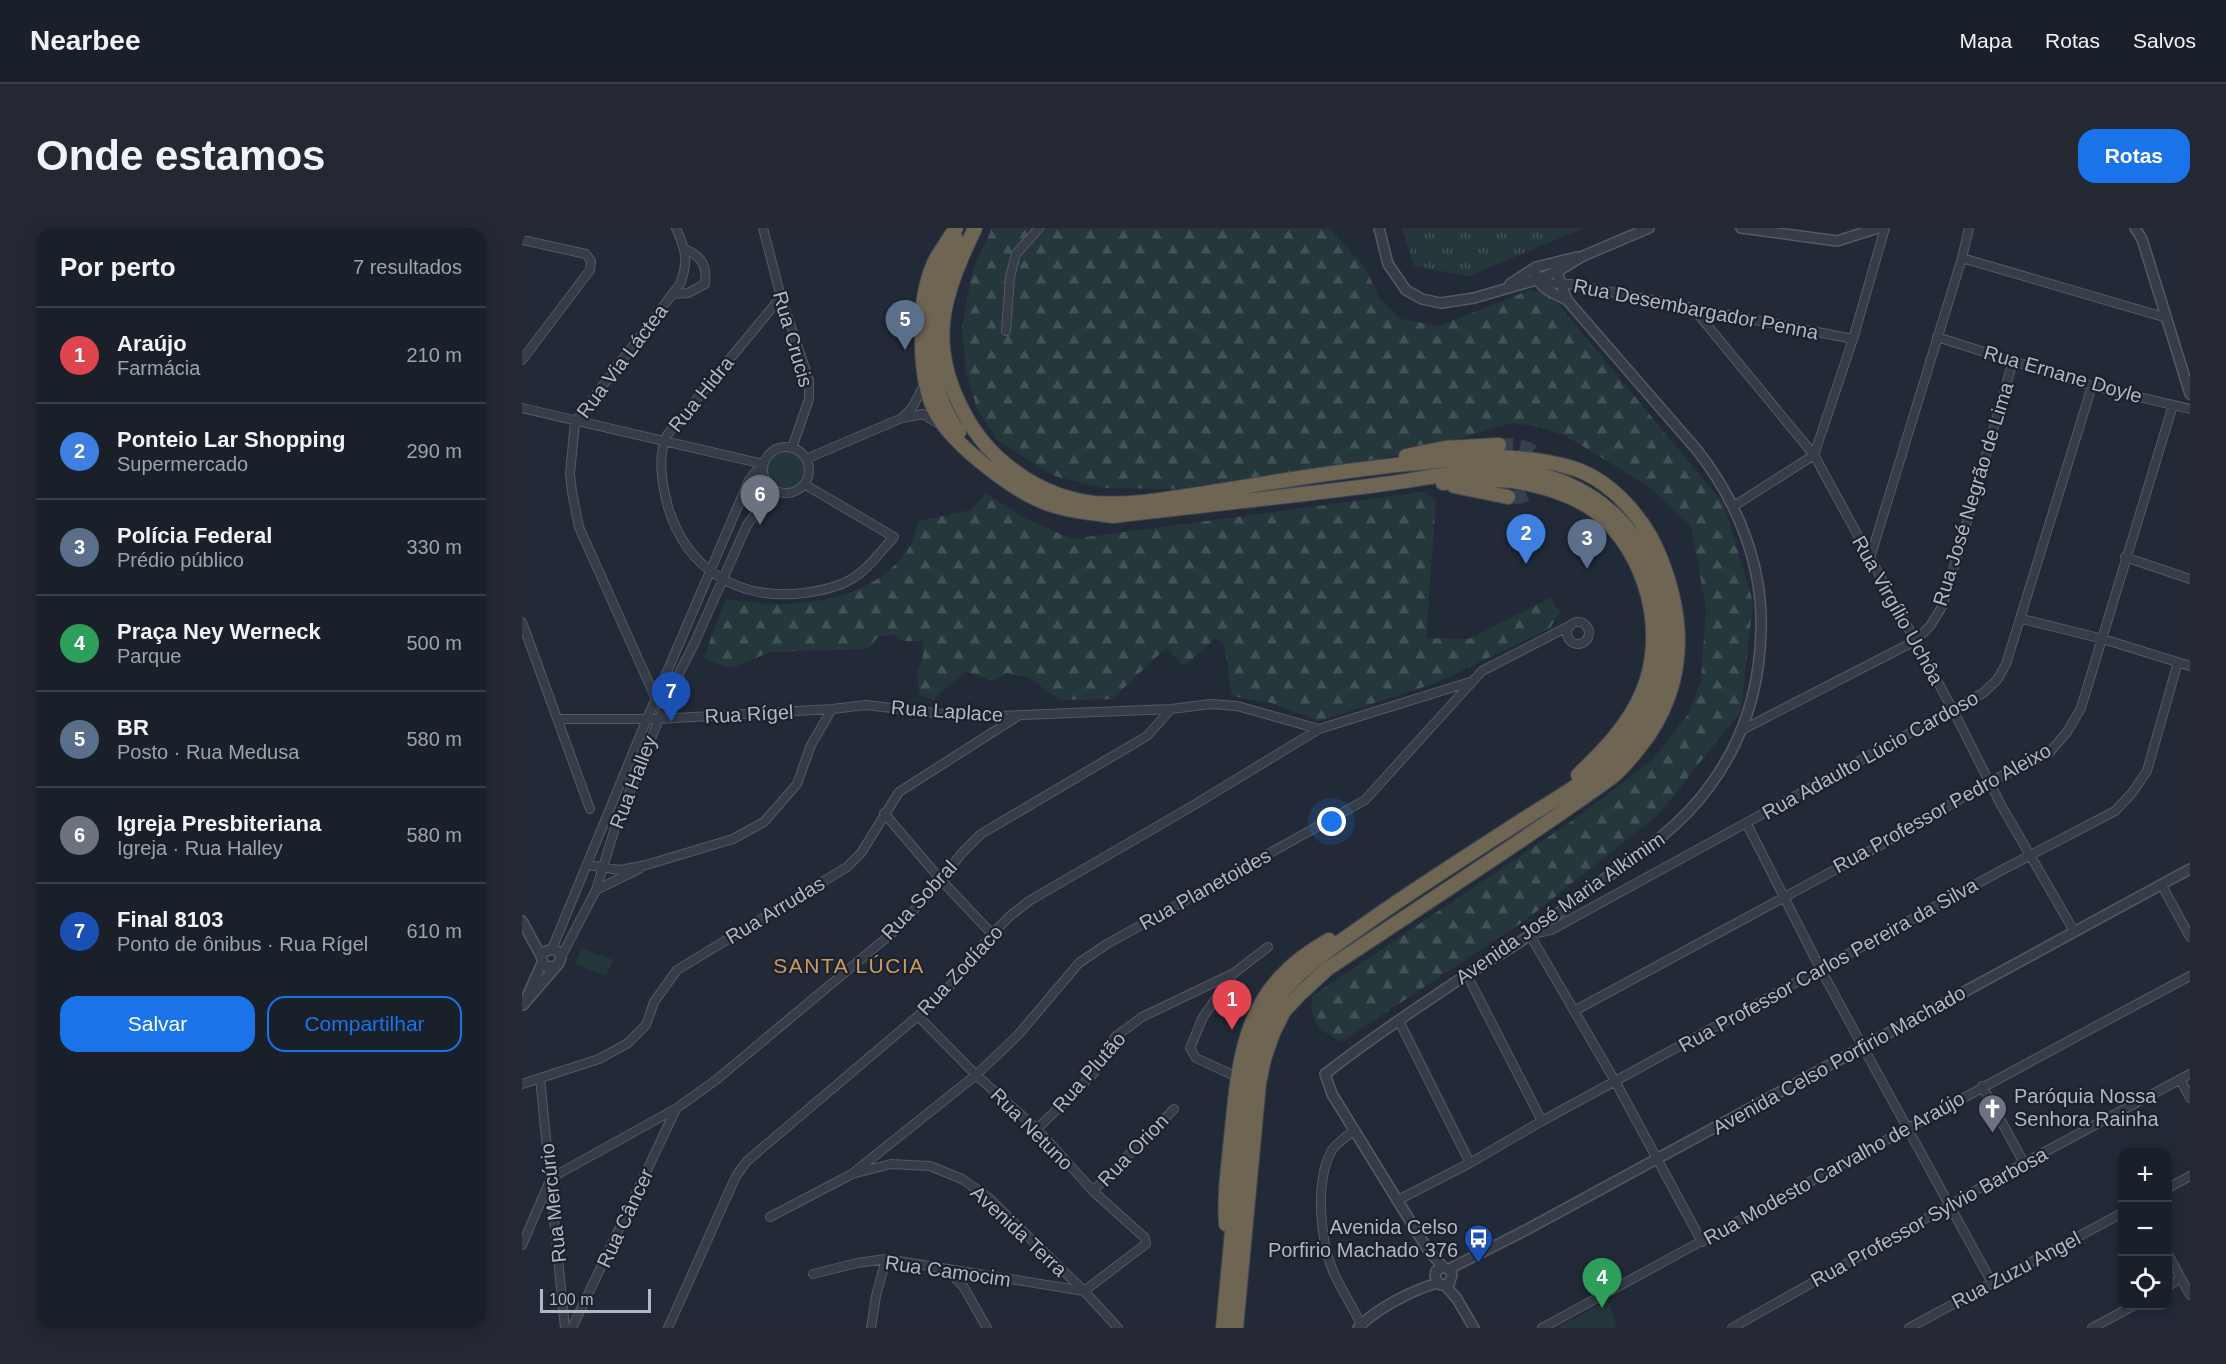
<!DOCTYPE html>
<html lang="pt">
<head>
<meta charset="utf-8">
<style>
	body { margin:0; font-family:Helvetica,sans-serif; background:#232832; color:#f1f3f6 }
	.controls { position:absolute; right:18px; bottom:18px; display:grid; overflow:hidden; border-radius:12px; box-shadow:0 3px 15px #0003 }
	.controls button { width:54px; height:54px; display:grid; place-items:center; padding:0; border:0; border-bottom:2px solid #383e47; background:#1a202a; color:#f1f3f6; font:30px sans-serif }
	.scale { position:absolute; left:18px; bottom:15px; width:111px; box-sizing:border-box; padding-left:6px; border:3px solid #b0b7c5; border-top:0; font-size:16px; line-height:21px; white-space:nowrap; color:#b0b7c5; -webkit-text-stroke:4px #1b212d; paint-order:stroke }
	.you { position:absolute; left:810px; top:594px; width:21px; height:21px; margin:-15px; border:4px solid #fff; border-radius:50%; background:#1a73e8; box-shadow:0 0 0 9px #1a73e833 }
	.badge { display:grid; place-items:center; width:39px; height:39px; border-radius:50%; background:#1a73e8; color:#fff; font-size:20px; font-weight:700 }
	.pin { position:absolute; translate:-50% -50px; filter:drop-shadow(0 2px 3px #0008) }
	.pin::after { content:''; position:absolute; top:32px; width:21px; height:18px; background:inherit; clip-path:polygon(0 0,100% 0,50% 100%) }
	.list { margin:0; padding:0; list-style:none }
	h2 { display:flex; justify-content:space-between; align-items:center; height:78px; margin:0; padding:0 24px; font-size:26px }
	h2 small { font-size:20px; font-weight:400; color:#9fa3a8 }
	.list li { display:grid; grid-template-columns:39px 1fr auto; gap:18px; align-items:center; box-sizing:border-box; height:96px; padding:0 24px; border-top:2px solid #383e47 }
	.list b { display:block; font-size:22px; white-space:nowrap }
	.list p { margin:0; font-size:20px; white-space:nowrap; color:#9fa3a8 }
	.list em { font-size:20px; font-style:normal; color:#9fa3a8 }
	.actions { display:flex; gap:12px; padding:18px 24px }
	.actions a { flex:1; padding:14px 0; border:2px solid #1a73e8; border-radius:18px; text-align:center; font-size:21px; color:#1a73e8 }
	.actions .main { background:#1a73e8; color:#fff }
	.icon { flex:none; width:33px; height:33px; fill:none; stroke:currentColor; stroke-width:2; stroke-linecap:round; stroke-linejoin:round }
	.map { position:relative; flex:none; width:1668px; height:1100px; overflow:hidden; border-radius:18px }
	header { display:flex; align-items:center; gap:36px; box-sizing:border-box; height:84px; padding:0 30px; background:#1a202a; border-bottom:2px solid #383e47 }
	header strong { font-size:28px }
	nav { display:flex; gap:33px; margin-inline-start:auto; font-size:21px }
	.intro { display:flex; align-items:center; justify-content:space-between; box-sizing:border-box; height:144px; padding:0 36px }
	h1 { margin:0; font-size:42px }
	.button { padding:15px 27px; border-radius:18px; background:#1a73e8; color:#fff; font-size:21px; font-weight:700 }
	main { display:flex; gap:36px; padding:0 36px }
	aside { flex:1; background:#1a202a; border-radius:18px; box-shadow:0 3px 15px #0003 }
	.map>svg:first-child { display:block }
	.grass { fill:url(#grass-tufts) }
	.forest { fill:url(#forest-firs) }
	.park { fill:#25373a }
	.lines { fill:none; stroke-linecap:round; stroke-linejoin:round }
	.motorway-tunnel { stroke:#373f4d; stroke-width:14; stroke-dasharray:14 7; stroke-linecap:butt }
	.minor-casing { stroke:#535a66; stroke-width:10 }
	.tertiary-casing { stroke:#535a66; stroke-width:12 }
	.motorway-casing { stroke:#404753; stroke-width:16 }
	.minor { stroke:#363c48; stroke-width:8 }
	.tertiary { stroke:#363c48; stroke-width:9 }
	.motorway { stroke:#6e6653; stroke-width:14 }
	.labels { text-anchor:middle; stroke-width:4.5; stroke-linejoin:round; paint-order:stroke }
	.street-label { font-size:20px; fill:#b0b7c5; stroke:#1b212d }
	.poi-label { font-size:20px; fill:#b0b7c5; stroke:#1b212d; text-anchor:start }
	.neighbourhood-label { font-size:21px; letter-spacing:1.5px; fill:#ce9a62; stroke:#1b212d }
</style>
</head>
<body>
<header>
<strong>Nearbee</strong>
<nav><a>Mapa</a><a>Rotas</a><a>Salvos</a></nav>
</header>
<div class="intro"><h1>Onde estamos</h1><a class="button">Rotas</a></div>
<main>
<aside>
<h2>Por perto<small>7 resultados</small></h2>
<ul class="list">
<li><span class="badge" style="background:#e0444e">1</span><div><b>Araújo</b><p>Farmácia</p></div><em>210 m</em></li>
<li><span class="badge" style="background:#3f7fe0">2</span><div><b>Ponteio Lar Shopping</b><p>Supermercado</p></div><em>290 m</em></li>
<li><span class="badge" style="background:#5c6f8a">3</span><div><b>Polícia Federal</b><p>Prédio público</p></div><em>330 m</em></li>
<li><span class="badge" style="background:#2e9e5b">4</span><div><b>Praça Ney Werneck</b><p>Parque</p></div><em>500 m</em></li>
<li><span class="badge" style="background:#5c6f8a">5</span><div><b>BR</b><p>Posto · Rua Medusa</p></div><em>580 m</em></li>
<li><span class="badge" style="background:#6b7280">6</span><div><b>Igreja Presbiteriana</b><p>Igreja · Rua Halley</p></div><em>580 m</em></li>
<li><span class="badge" style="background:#1a4fb4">7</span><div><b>Final 8103</b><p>Ponto de ônibus · Rua Rígel</p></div><em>610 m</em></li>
</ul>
<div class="actions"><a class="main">Salvar</a><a>Compartilhar</a></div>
</aside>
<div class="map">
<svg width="1668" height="1100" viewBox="0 0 1668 1100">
	<defs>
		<pattern id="grass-tufts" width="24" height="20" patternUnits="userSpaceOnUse" patternTransform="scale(1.5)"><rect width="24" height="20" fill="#25373a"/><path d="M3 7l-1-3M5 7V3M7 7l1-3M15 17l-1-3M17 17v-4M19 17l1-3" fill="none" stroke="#425255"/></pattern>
		<pattern id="forest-firs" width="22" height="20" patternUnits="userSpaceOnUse" patternTransform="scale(1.5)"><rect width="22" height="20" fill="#25373a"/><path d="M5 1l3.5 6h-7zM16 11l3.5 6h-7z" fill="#425255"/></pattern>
	</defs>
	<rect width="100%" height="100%" fill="#222a38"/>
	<path class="grass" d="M880,0H1062L947,48L892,38Z"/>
	<path class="forest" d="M470,0H807L844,41L857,70L879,91L917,98L1008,62L1027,65L1202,276L1231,374L1219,483L1136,587L1005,691L819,814C797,801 787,796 790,768L1056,589L1131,531L1167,485L1179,452L1184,380L1169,298L1126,258L1044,208L1013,198L989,195L886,226L655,261L581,260L532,248L476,213L455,181L444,144L440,97L451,41Z
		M900,264L914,272L904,410L947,411L1028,370L1038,384L1028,400L914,455L797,493L749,475L710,468L702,416L694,410L662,438L644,420L590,471L538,472L506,449L484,445L471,453L443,443L411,472L398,467L395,446L401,428L400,413H380L372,407L357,408L345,421L248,424L209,440L181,431L204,371C265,382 345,378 385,323C391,315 393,302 397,293L449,282L464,265L502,290L550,311Z"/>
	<path class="park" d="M245 242a19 19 0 1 1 38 0a19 19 0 1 1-38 0Z
		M59,720L91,732L84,748L53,736Z
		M1085,1073L1092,1087L1094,1100H1034Z"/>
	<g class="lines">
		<path class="motorway-tunnel" d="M977,217C993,217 1004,216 1016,229C1016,255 1016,270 986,269"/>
		<defs>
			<path id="minor" d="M241,0L259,69L287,152V171L270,220
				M0,12L64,26L69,33L68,42L0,132
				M1440,30L1645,90
				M1017,55L1048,56L1331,111
				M151,66L166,65L183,56C185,37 180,29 163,21
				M259,69L145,207C135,229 140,256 146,279C165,342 217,373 282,365C297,363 313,360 326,353C344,344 358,324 372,309L282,256
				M1171,80L1292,227L1431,482L1479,577L1552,703
				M484,103L488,49L494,26L517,0
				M1415,109L1570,158L1668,181
				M0,180L241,236
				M381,189L390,180L402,157
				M241 242a23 23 0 1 1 46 0a23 23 0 1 1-46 0Z
				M284,231L380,190L401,186L417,196
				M1212,278L1292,227L1331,111L1363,0
				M1603,329L1668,351
				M1348,330L1440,30L1447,0
				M1500,391L1581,411L1668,438
				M1045 405a11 11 0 1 1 22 0a11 11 0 1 1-22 0Z
				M0,394L68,581
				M134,471L57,299L50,264L48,246L53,194L158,56C167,32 164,23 154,0
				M37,491H136L310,481L344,477L421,486L477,488L649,481L689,476L715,478L797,501
				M1220,502L1393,413L1408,398L1421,377L1491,133
				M362,585L419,652L470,706
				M1225,596L1299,742L1470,1055
				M65,637L98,642L124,637L211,611L242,594L275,556L289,517L310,481
				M1639,656L1668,709
				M74,662L117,641
				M30,721L122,498L227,252L234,243L240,242
				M39,729L74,662L93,600L149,461L172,416L225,297L251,262
				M711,746L681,789L668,820L674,830L715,849
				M945,747L1020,893
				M1052,783L1368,612L1467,554L1527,525L1545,504L1559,480L1651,177
				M877,793L948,935
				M18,850L43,1100
				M1658,851L1668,870
				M0,856L77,831L106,815L124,797L132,774L155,742L325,639L339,625L377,564L496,488
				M1460,858L1502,935
				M515,901L572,845L593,809L620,789L712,745L746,719
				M833,902C825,908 813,916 809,924C793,954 798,1012 811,1043C819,1061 830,1078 839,1096
				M330,946L454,847L496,807L557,735L585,716L843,572L960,443L1049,397
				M1646,960L1668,948
				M571,963L652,881
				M876,972L948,935L1020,893L1482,641L1593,583L1610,565L1625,543L1656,434
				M248,989L330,946L369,936L408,938L440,951L466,969L562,1063L596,1100
				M1180,1014L1093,853L1008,707L1029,702L1461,465L1475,452L1484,436L1570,158
				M0,1017L29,950L155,880L194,852L375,701L419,652L439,626L459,606L625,508L649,481
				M1646,1026L1668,1067
				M426,1043L441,1058L465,1100
				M291,1046L335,1035L364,1031L562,1063L624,1016L623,1010L571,963L515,901L454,847L396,788
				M1646,1058L1659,1050
				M50,1100L154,881
				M146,1100L214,948L225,933L396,788L432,754L470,706L488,688L507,673L672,577L797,501L948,454
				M349,1100L354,1068L364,1031
				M1020,1100C1236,983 1451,863 1668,748
				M1210,1100L1502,935L1668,846
				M1387,1100L1600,985
				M1570,1100L1611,1078"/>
			<path id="tertiary" d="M857,0L866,36L884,62L900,71L919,75L952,70L1014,52L1036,43L1061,28L1127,0
				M1219,0L1315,13L1356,0
				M1613,0L1620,11L1668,166
				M1033,38L1045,72
				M988,56L1014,39L1055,29
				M0,693L19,728L22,738L34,739
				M4,771L20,735
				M1,777L37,735L39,729L37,724L30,721L22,724L19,728
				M921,1039L906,1022L810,866L803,846C848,811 896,779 944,747C966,733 989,721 1009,706C1029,691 1048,676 1067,662C1110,631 1156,602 1187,559C1222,512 1238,459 1239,402C1241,336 1215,273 1175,222L1045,72C1031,65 1010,58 1014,39
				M927,1041L1004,1002L1668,641
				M923,1057L935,1071L952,1100
				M836,1100C852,1082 892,1061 916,1055L919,1057L927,1056L930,1047L927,1041L921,1039L914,1043L913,1048L916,1055"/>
			<path id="motorway" d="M434,0C427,11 418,23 412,35C402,58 399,87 400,111C400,133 402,158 411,179C425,213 490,262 524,275C546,283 569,285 591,288C682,277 772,268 862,256C916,249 969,233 1023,248C1069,261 1109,293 1128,337C1157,411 1145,477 1087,533C1066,553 1027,575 1002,591C947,627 892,661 839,699C808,721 774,743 752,775C735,799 729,826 724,854L701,1100
				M453,0C421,68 404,115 442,185C467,233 518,269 572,275C613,278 657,269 697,263C767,251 836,240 906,234C934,231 964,227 992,230C1012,231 1043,236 1061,244C1095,259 1125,295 1138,329C1165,396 1164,461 1117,520C1109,530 1100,541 1090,549C1078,558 1065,567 1052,576C1026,594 1001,611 974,629C918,666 861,704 805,741L779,765L762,783L751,805L742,831L737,855L714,1100
				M434,11C427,32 416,54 412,76C404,117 411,170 437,204
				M884,228L923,220L977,217
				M921,255C950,253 979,249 1007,256C1029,261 1056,270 1074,284C1125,325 1146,405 1120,465C1106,498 1081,523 1056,547
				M932,258L986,269
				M704,996C702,964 707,933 710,901C718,817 726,757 807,712"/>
		</defs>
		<use href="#minor" class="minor-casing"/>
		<use href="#tertiary" class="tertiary-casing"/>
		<use href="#motorway" class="motorway-casing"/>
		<use href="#minor" class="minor"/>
		<use href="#tertiary" class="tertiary"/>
		<use href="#motorway" class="motorway"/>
	</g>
	<defs>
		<symbol id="church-pin" viewBox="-11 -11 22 30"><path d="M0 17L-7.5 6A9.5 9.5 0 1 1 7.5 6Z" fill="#6b7280" stroke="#1b212d"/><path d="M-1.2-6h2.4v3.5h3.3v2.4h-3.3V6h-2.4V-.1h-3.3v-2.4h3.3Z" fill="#fff"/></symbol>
		<symbol id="bus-pin" viewBox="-11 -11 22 30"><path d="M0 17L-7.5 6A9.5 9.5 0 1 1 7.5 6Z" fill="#1a4fb4" stroke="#1b212d"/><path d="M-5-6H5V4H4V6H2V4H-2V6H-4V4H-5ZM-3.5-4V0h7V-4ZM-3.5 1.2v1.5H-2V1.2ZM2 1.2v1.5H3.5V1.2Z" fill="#fff"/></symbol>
	</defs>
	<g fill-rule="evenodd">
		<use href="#church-pin" x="1454" y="864" width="33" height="45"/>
		<use href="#bus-pin" x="940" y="994" width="33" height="45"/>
	</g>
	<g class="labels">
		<g class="street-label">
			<text transform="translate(1174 81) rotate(11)" y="7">Rua Desembargador Penna</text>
			<text transform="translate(271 111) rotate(74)" y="7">Rua Crucis</text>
			<text transform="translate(100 133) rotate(-53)" y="7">Rua Via Láctea</text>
			<text transform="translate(1541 146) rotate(16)" y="7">Rua Ernane Doyle</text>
			<text transform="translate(179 166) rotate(-51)" y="7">Rua Hidra</text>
			<text transform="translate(1451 266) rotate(-73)" y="7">Rua José Negrão de Lima</text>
			<text transform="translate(1376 382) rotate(61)" y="7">Rua Virgílio Uchôa</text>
			<text transform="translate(425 483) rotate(4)" y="7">Rua Laplace</text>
			<text transform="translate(227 486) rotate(-3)" y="7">Rua Rígel</text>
			<text transform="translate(1348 527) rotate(-29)" y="7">Rua Adaulto Lúcio Cardoso</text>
			<text transform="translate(111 554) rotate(-69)" y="7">Rua Halley</text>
			<text transform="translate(1420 580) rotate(-29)" y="7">Rua Professor Pedro Aleixo</text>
			<text transform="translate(683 661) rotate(-29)" y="7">Rua Planetoides</text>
			<text transform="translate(397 672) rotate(-47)" y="7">Rua Sobral</text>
			<text transform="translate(1038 680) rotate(-35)" y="7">Avenida José Maria Alkimim</text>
			<text transform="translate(253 682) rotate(-31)" y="7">Rua Arrudas</text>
			<text transform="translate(1306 737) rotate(-29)" y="7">Rua Professor Carlos Pereira da Silva</text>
			<text transform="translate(438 742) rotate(-47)" y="7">Rua Zodíaco</text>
			<text transform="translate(1317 832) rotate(-29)" y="7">Avenida Celso Porfirio Machado</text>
			<text transform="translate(567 844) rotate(-49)" y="7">Rua Plutão</text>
			<text transform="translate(510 901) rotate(45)" y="7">Rua Netuno</text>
			<text transform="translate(611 922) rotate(-46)" y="7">Rua Orion</text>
			<text transform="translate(1312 940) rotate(-29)" y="7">Rua Modesto Carvalho de Araújo</text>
			<text transform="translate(31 975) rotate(-96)" y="7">Rua Mercúrio</text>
			<text transform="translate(1407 989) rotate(-29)" y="7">Rua Professor Sylvio Barbosa</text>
			<text transform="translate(103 990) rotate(-65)" y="7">Rua Câncer</text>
			<text transform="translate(497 1003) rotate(43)" y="7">Avenida Terra</text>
			<text transform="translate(1494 1042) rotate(-28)" y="7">Rua Zuzu Angel</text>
			<text transform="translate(426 1043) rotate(8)" y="7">Rua Camocim</text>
		</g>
		<g class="poi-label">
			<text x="1492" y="875">Paróquia Nossa<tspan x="1492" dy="23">Senhora Rainha</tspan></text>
			<text x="936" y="1006" text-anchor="end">Avenida Celso<tspan x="936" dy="23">Porfirio Machado 376</tspan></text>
		</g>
		<g class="neighbourhood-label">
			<text x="327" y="745">SANTA LÚCIA</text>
		</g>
	</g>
</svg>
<div class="controls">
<button>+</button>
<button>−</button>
<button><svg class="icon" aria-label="locate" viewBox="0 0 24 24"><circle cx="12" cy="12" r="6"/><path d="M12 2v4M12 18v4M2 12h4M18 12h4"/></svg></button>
</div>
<div class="scale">100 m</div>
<div class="you"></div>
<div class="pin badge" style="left:710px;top:802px;background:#e0444e">1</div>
<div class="pin badge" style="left:1004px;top:336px;background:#3f7fe0">2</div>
<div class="pin badge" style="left:1065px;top:341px;background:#5c6f8a">3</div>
<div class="pin badge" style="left:1080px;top:1080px;background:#2e9e5b">4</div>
<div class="pin badge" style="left:383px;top:122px;background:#5c6f8a">5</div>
<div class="pin badge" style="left:238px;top:297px;background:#6b7280">6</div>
<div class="pin badge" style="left:149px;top:494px;background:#1a4fb4">7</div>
</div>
</main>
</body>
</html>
